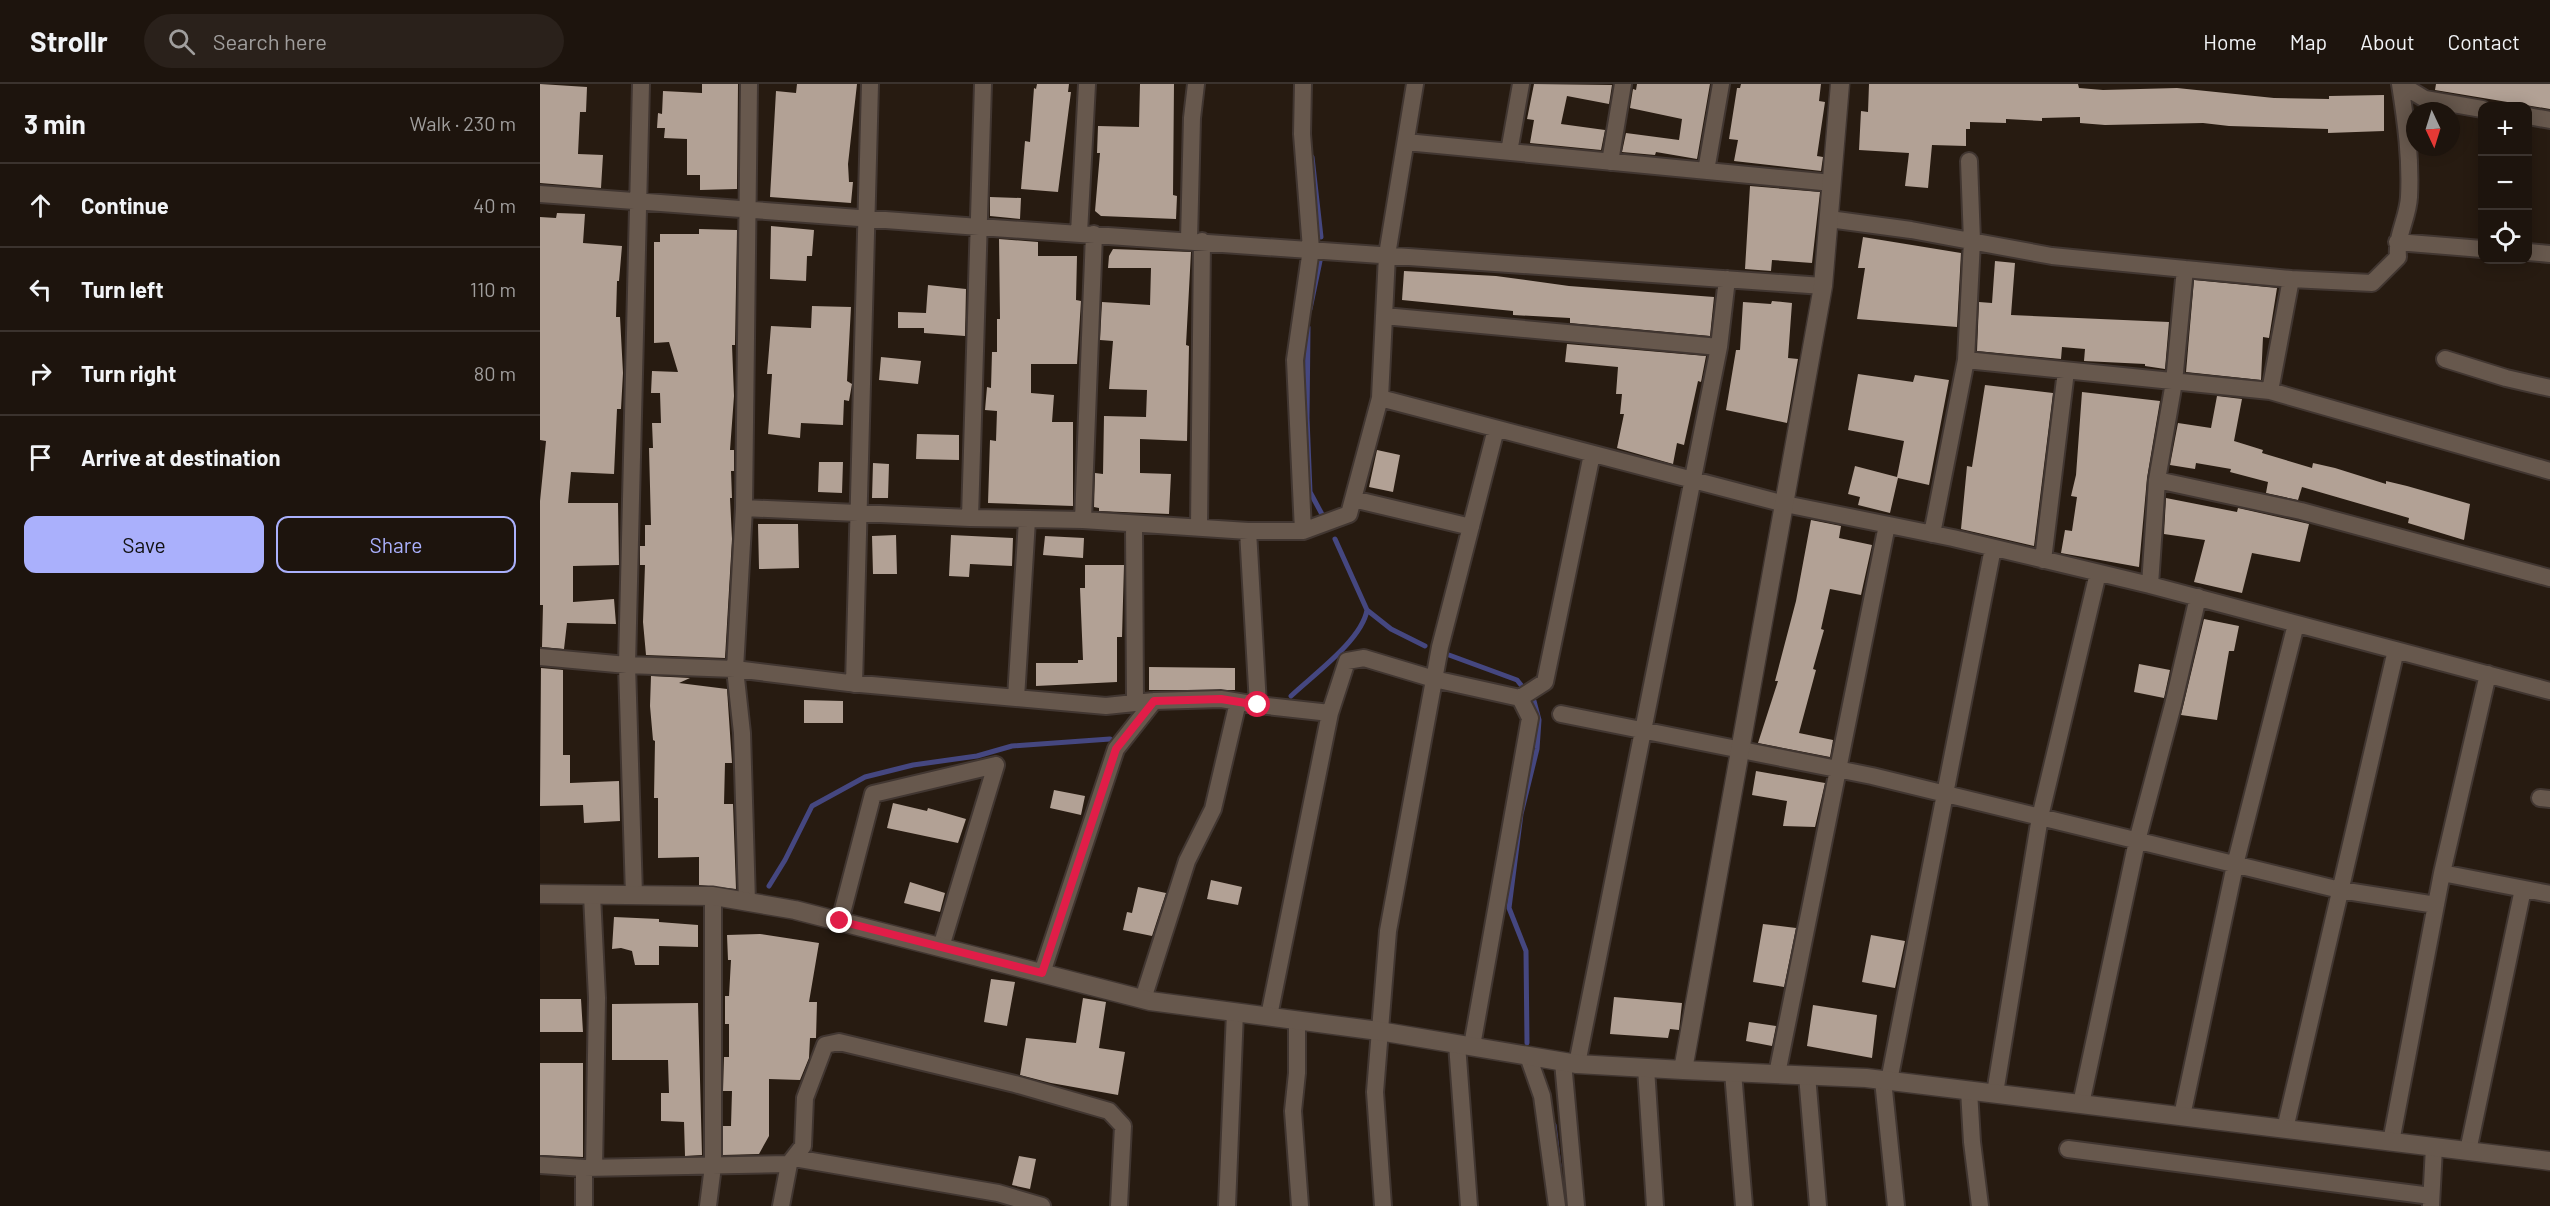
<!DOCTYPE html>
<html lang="en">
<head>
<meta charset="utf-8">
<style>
	body { margin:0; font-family:Barlow,sans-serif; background:#2a211b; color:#f1f3f6 }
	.controls { position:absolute; right:18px; top:18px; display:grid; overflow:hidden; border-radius:12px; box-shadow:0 3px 15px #0003 }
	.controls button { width:54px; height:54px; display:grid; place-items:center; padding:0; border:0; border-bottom:2px solid #3b332e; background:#1d140d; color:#f1f3f6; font:30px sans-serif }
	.compass { position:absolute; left:1866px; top:18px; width:54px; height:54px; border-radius:50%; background:#1d140d; box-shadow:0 3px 15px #0003; rotate:176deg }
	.stop { position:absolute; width:18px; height:18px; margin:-14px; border:4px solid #e11d48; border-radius:50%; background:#fff }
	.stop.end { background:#e11d48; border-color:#fff; box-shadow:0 2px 6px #0008 }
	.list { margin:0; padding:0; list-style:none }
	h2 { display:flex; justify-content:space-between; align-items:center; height:78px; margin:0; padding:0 24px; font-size:26px }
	h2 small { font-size:20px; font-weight:400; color:#a09e9d }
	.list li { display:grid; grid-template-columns:39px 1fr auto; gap:18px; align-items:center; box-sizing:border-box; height:84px; padding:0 24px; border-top:2px solid #3b332e }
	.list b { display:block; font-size:22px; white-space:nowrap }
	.list em { font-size:20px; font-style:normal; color:#a09e9d }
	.actions { display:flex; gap:12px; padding:18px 24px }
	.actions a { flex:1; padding:14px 0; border:2px solid #aab0fc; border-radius:12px; text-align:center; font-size:21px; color:#aab0fc }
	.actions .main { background:#aab0fc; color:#111 }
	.icon { flex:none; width:33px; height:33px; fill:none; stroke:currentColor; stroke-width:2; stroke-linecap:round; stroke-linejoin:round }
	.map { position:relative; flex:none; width:2010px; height:1122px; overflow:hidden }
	header { display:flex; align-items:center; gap:36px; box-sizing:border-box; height:84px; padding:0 30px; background:#1d140d; border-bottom:2px solid #3b332e }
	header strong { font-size:28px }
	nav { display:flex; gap:33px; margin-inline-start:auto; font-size:21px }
	.search { width:420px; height:54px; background:#2a211b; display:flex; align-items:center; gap:15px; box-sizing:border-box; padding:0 21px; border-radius:33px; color:#a09e9d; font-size:22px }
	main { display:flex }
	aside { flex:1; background:#1d140d }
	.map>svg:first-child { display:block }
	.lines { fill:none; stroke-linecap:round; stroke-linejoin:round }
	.stream { stroke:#454780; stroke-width:5 }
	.building { fill:#b2a195 }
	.minor-casing { stroke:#413631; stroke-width:20 }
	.tertiary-casing { stroke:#413631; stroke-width:21 }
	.minor { stroke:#67584d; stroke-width:16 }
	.tertiary { stroke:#67584d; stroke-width:18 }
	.route { stroke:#e11d48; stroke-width:8 }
</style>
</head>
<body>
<header>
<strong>Strollr</strong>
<div class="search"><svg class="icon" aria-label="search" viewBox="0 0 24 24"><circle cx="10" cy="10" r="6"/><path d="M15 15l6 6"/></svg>Search here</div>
<nav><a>Home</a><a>Map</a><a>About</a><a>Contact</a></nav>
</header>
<main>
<aside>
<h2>3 min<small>Walk · 230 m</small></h2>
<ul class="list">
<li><svg class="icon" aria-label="ahead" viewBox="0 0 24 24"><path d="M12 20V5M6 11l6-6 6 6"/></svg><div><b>Continue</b></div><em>40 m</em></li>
<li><svg class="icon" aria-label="left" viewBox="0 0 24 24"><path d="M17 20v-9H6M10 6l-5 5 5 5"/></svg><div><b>Turn left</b></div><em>110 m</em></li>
<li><svg class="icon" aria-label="right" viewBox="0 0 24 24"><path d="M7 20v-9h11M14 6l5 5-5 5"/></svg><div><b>Turn right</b></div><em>80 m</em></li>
<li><svg class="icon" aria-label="arrive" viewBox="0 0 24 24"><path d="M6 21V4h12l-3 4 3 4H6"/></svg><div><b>Arrive at destination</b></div></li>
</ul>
<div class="actions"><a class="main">Save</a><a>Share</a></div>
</aside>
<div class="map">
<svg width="2010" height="1122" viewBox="0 0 2010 1122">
	<rect width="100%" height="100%" fill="#271b11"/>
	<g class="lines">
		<path class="stream" d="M772,73L781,153
			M770,225L780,177
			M768,243L767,334L770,408L784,434
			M827,526L851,545L885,562
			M909,571L977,596L994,617L999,636L997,665L981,730L969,824L986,867L987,959
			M751,612C773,591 822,556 827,526L795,455
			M229,802L245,776L272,722L325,693L373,681L437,672L472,662L570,655
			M1014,1041L1019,1082"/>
	</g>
	<path class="building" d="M0,0L47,3L46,28H40L38,70L63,71L61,104L0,99Z
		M162,0H198L197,105L160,106V91H147V55L124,54L125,44H117L118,29L122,30L123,7L162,9Z
		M257,0H317L308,80L309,98H313L311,119L230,113L236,7L256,9Z
		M497,0H529L528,8H531L518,108L481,105L485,57L490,58L494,4L496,5Z
		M600,0H634L633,111L637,112L636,135L561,132L555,127L560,69H557L558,42L599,43Z
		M994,0L1072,1L1069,20L1027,12L1021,40L1065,46L1061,66L990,59L994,36L987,35Z
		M1097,0H1170L1157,75L1116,68L1115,71L1082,68L1086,49L1139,56L1142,35L1090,24L1093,5L1096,6Z
		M1201,0H1281L1279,17L1285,18L1277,72L1283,73L1281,87L1194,77L1198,56L1189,55L1197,4H1200Z
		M1329,0H1538L1539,4L1563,6L1637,4L1734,14L1789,15V12L1844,11V47L1788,49V45L1689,42L1663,39L1565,41L1540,39V33L1502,34V37L1466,35V39L1430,38V45H1426V62L1392,61L1388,104L1365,102L1369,69L1319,66L1321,27L1328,28Z
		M1896,0H2010V25L1895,6Z
		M1210,102L1280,108L1272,179L1232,176L1231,187L1205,185Z
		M450,113L481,114L480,135L450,132Z
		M17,129L45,130L43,159L82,162L79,197H77L76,233H80L83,289L81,325H77L74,390L31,388L28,419H78L79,481L33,482V518L74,515L76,540L27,539L24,565L2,563L3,521H0V417L6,357L0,356V133L16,134Z
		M231,142L274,146L272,172H267L266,197L230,195Z
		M159,145L197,146L195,261H192L194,312L190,366H194V387H191L192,414H190L192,455L185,574L106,571L103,538L105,481H100V462H105V441H111L109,364H113L112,339H121L120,309H111L112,287L138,288L129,258L114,259V158H120V150H159Z
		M1323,153L1421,169L1417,243L1317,235L1325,184H1318Z
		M459,155L498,158V172H537L536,216L541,217L537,280H491V309L514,311L512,338H533V422L448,419L450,356L456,357L457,327L445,326L447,303L451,304L452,268H457V235H460Z
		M573,165L651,168L646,261L649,262L647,357L600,355V389L631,390L629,430L559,427V424L554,423L555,389L563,390L564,332L606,333L607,306L569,305L573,257L560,256L562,218L610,221L611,184H568L569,172Z
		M1455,177L1475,179L1471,231L1629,238L1625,285L1605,282V280L1544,277L1545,265L1522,263L1521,275L1437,267L1439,218L1452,219Z
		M864,187L956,192L1029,202L1174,213L1170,252L1030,239V234L973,231V227L862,216Z
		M1654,196L1737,204L1729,254L1723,253L1721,296L1646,288Z
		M388,201L426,205L425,252L384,249V244H358V228L386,229Z
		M1232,217L1252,219L1248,274L1258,275L1247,339L1186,326L1196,266H1200L1203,218L1231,220Z
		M272,222L311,223L307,297L312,300L309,317L304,316L303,341L261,339L260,354L228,350L232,290H227L231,242L271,244Z
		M1027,260L1166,272L1161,298L1158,297L1144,361L1137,359L1133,380L1077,364L1084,330H1080L1082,310H1076L1078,283L1025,278Z
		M341,273L381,277L378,300L339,296Z
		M1318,290L1373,298L1375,291L1409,296L1389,401L1358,394L1350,429L1318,421L1320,413L1308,410L1315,382L1357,393L1364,357L1308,346Z
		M1445,301L1513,309L1494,462L1421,445L1427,382L1432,383Z
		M1542,308L1620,317L1607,394L1599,483L1521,469L1525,446L1532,447L1537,413L1531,412L1536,391Z
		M1677,312L1702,315L1694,357L1723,366L1722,369L1772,384L1773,379L1795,384L1846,400V397L1867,402L1930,420L1924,456L1868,439L1869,434L1762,403L1758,416L1726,409L1728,398L1690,388L1691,385L1656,379L1655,385L1630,381L1638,339L1671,344Z
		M377,350L419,351V376L376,375Z
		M837,366L860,371L853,408L829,403Z
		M279,378H303L302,409L278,408Z
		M333,379L349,380L348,414H332Z
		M1626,414L1697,428L1698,424L1769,440L1760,478L1712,469L1702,509L1654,498L1665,456L1624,450Z
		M1271,436L1301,442L1299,454L1332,461L1321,511L1290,505L1281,545L1284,546L1273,585L1276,586L1259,649L1293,656L1290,673L1218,659L1238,597H1235L1256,517Z
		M218,440H258L259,484L219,485Z
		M356,451L357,490H333L332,452Z
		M411,451L473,454L472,482L430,480L429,493L409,492Z
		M505,452L544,454L543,474L503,471Z
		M545,481H584L582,553H577V598L496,602V579H538V576H543L540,504H545Z
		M1664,535L1699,542L1694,567H1689L1677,636L1641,631Z
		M1599,580L1630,586L1624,614L1594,608Z
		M609,583L695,584V606H609Z
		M1,584L23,586V671H30V699L79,697L80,737L44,739L43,721L0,722Z
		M111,592L150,594L139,599L187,605L192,679H185L184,720H193L196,805L159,801V773L118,774V714H114L115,657L113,656L110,622Z
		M264,616L303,617V639H264Z
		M1216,687L1285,699L1275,743L1243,742L1247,717L1212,711Z
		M514,706L545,712L541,731L510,724Z
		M353,719L387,727L388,724L426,735L418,759L347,744Z
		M671,796L702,803L698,821L667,815Z
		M370,798L405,809L400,828L364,819Z
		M598,803L626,809L612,852L583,846L587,828L592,829Z
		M74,833L119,835V838L158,841V863L119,862V881H95L92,867L81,864L72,865Z
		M1223,840L1256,844L1244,903L1213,898Z
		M220,850L279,859L269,918H277L276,954H270L269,974L260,996L229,995V1052L219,1070L183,1071V1042H191L192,1007H183L184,973H189V940H185V912H189L191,876H188L187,851Z
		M1331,851L1365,857L1355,904L1322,898Z
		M451,895L475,898L467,942L444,938Z
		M1074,913L1142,919L1139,946L1130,945L1128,954L1070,950Z
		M543,914L566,918L559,964L585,968L578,1011L511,999L480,991L486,954L536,959Z
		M0,915H41L43,948H0Z
		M158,919L162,1071L145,1072L144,1038L121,1037V1009H129L128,976H72V920Z
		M1273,921L1337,931L1332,974L1267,962Z
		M1209,938L1236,942L1232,962L1206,957Z
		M0,979H43V1073L0,1071Z
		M479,1072L496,1075L490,1105L472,1101Z"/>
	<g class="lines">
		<defs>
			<path id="minor" d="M763,0L762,50L771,165L755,276L763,447
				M1860,0L1885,15L1942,25
				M1988,32L2010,36
				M866,58L1292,99
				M969,68L981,0
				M1070,78L1083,0
				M1166,87L1181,0
				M0,110L439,143L1283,202
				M1289,135L1371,146L1512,172L1645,185
				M539,149L547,0
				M649,156L652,34L656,0
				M1857,158L1942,165
				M1988,168L2010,170
				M1751,195L1832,199L1858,173C1856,151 1868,134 1869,113C1871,75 1866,38 1860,0
				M844,232L1179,263
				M1905,275L1966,294L2010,304
				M1426,276L1432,157L1429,77
				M840,314L847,171L875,0
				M1617,396L1761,427L2010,494
				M813,415L931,443
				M204,424L209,0
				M430,434L443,0
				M543,436L554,150
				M594,440L595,619
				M659,444L662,157
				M1392,450L1426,276L1730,307L2010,387
				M1503,476L1526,287
				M1610,501L1617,396L1634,298L1645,185L1751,195L1730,307
				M0,573L87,581L195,585L204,424L430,434L543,436L708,447H763L809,430L840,314L1245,420L1413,454L1610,501L2010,607
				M314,600L330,0
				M476,614L487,436
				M980,614L1005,598L1052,370
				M718,621L790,629L729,932
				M790,629L807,577L824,574L894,595L980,614L990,634L932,962
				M1021,630L1332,692L1800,806L1896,821
				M2000,714L2010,715
				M1902,789L2010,810
				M52,811L57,914L54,1084
				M94,811L87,581L101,0
				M207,818L202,649L195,585L309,599L566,622L614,617L681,615L718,621L708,447
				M300,837L333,710L456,681
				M401,863L456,681
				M502,889L576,665L614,617
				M603,915L647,777L673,725L698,618
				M757,936V989L753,1027L760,1122
				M917,960L929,1122
				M988,972L1002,1012L1017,1122
				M1023,978L1036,1122
				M1037,980L1179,263L1187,195
				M1106,984L1115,1122
				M1193,988L1204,1122
				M1237,990L1347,441
				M1267,991L1278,1122
				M1343,996L1356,1122
				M1349,997L1453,464
				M1429,1006L1432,1058L1440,1122
				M1455,1009L1500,733L1558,489
				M1541,1020L1597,757L1633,621L1658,513
				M1642,1032L1695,781L1756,540
				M1745,1045L1856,566
				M1851,1058L1902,789L1948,590
				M1528,1065L1891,1112
				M1928,1067L1983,805
				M254,1074L458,1109L502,1122
				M0,1081L44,1084L249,1080L263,1062L265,1014L285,961L299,958L475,1000L569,1027L583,1042L579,1122
				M1891,1121L1894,1063
				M44,1122V1084
				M168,1122L173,1082V812
				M241,1122L249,1080
				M687,1122L695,928
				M843,1122L835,1008L848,847L900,563L956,345"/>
			<path id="tertiary" d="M0,810L173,812L255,826L610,917L839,947L1037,980L1143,986L1283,202L1300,0
				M1143,986L1326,994L2010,1077"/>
		</defs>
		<use href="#minor" class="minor-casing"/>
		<use href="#tertiary" class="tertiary-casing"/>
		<use href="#minor" class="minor"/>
		<use href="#tertiary" class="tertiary"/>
	</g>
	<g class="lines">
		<path class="route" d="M300,837L502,889L576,665L614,617L681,615L718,621"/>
	</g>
</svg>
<div class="controls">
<button>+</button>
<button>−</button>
<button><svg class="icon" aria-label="locate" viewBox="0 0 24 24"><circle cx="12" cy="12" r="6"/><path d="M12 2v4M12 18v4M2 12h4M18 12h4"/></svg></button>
</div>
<svg class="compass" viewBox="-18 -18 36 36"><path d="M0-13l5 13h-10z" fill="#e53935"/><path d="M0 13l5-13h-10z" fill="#a09e9d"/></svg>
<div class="stop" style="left:718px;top:621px"></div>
<div class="stop end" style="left:300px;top:837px"></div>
</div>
</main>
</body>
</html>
